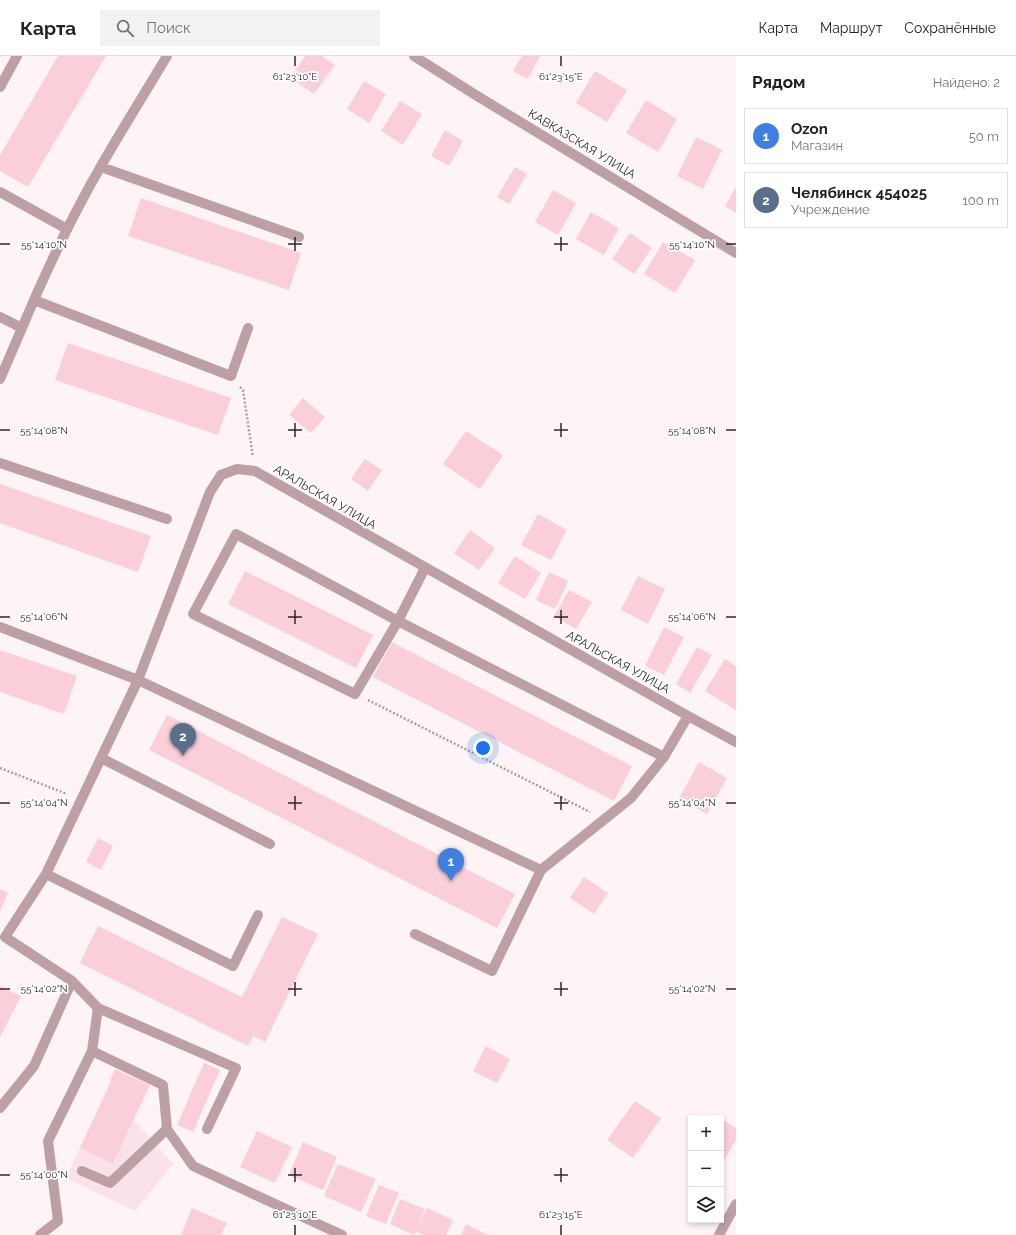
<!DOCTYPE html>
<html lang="ru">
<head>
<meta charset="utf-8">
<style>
	body { margin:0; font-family:Raleway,sans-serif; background:#f2f2f2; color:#202124 }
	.controls { position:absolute; right:12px; bottom:12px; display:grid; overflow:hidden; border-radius:0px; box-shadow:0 2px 6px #0003 }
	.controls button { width:36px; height:36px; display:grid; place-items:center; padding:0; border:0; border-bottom:1px solid #e0e0e0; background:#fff; color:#202124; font:20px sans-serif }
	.you { position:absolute; left:483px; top:692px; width:14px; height:14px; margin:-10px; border:3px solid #fff; border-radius:50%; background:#1a73e8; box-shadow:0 0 0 6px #1a73e833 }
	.badge { display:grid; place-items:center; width:26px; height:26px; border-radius:50%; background:#317784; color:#fff; font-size:13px; font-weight:700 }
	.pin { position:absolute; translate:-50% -33px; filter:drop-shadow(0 1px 2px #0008) }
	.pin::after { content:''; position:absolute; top:21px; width:14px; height:12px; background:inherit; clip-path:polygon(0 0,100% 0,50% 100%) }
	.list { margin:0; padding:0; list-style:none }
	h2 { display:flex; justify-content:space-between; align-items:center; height:52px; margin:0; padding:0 16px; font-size:17px }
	h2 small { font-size:13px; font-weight:400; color:#757577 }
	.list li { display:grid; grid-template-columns:26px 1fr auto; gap:12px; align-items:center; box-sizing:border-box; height:56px; margin:0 8px 8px; padding:0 8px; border:1px solid #e0e0e0; border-radius:0px }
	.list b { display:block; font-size:15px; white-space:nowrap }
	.list p { margin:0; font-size:13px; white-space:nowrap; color:#757577 }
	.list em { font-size:13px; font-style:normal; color:#757577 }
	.icon { flex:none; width:22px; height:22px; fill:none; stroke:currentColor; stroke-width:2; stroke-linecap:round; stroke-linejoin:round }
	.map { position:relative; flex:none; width:736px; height:1179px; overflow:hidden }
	header { display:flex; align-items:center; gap:24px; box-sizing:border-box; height:56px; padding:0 20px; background:#fff; border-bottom:1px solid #e0e0e0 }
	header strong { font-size:19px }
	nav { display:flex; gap:22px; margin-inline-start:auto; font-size:14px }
	.search { width:280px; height:36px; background:#f2f2f2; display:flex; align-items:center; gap:10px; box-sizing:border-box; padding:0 14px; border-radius:0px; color:#757577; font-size:15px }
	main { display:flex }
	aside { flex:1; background:#fff }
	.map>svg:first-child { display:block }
	.built { fill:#fbe1e8 }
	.building { fill:#facfda }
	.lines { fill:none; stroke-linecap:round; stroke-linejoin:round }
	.path { stroke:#a9a0a2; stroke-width:2.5; stroke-dasharray:2 2; stroke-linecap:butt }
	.minor { stroke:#bd9fa6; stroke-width:10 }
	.ticks { fill:none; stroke:#2f292b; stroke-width:1.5 }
	.labels { text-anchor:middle; stroke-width:3.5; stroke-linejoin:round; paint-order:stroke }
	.street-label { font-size:12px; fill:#2f292b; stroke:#fff }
	.ticks-label { font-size:10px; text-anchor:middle; fill:#2f292b; stroke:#fff; stroke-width:3.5; stroke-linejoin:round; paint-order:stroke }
</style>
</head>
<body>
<header>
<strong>Карта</strong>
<div class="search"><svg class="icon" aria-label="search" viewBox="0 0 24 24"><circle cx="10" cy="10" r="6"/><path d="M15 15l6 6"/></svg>Поиск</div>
<nav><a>Карта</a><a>Маршрут</a><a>Сохранённые</a></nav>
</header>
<main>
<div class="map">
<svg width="736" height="1179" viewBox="0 0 736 1179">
	<rect width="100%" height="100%" fill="#fef3f5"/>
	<path class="built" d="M134,1064L173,1108L135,1155L66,1122L80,1092L113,1108Z"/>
	<path class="building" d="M58,0H106L28,131L0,115V99Z
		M305,0H322L335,9L314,38L290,22Z
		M522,0H540L528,23L513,15Z
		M595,15L627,34L607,66L576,47Z
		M364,25L386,38L369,67L347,53Z
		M646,44L677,63L658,96L626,77Z
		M400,45L422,58L403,89L381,75Z
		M445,74L463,85L449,110L431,100Z
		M696,81L722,94L703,133L677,120Z
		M515,111L527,118L509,148L497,141Z
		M736,131V157L725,150Z
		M553,134L576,147L558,179L535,166Z
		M141,142L301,197L289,234L128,180Z
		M591,156L619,172L604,199L576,183Z
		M630,177L652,192L634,218L612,203Z
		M663,186L695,204L675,237L644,218Z
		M68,287L231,342L218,379L55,324Z
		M303,342L325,361L311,377L289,359Z
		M466,375L503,399L480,433L443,408Z
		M365,403L382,414L368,435L351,423Z
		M0,428L151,480L138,516L0,467Z
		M538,458L567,474L551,504L521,489Z
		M470,474L495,492L479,514L454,497Z
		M515,500L541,517L525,543L498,527Z
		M245,515L373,579L356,612L228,548Z
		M549,516L568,525L555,553L536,544Z
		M638,520L665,533L648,568L621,554Z
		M569,534L592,546L576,573L554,560Z
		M664,571L684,581L664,619L645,610Z
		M392,586L632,710L614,745L373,621Z
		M697,591L712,599L690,637L676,628Z
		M0,594L77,620L64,658L0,636Z
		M725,603L736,610V654L705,635Z
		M167,659L515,838L497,872L149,694Z
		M699,706L727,722L707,758L679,742Z
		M98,782L113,790L101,814L86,806Z
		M584,821L608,837L594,858L570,842Z
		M0,833L8,837L0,855Z
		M282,861L318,878L265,986L253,980L248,990L80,907L98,870L242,941Z
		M0,930L21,940L0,981Z
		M486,990L510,1003L497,1027L473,1015Z
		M204,1007L220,1014L193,1076L177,1069Z
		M115,1013L150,1029L113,1108L80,1092L111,1025L110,1024Z
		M635,1045L661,1062L633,1102L607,1084Z
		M721,1063L736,1072V1084L722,1108L721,1107Z
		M257,1075L292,1091L275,1127L240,1111Z
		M303,1086L337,1101L323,1134L289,1119Z
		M338,1108L376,1123L361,1156L324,1140Z
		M379,1129L399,1137L386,1168L366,1160Z
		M400,1143L425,1153L418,1170L427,1152L453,1164L446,1179H423L416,1175L414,1179L390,1168Z
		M192,1152L227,1167L221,1179H181Z
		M466,1168L488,1179H461Z"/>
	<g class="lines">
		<path class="path" d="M240,331L243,334L253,401
			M368,644L590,756
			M0,712L67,738"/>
		<path class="minor" d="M414,0L474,38L736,197
			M0,31L17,0
			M101,111L299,181
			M0,136L67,173
			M34,244L231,320L248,272
			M0,261L22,272L0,323
			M22,272C45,217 71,162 101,110C122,73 145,37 167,0
			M0,407L167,463
			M425,512L398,565L355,638L193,558L236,478L398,565L664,701
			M0,571L138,624L210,436L221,419L237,413L255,415L688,660L736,686
			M101,702L270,788
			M46,818L233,910L258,859
			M415,878L492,915L541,814
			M92,995L163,1029L167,1073L193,1110L342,1179
			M0,1052L34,1010L72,925
			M207,1073L236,1012L98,952L72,925L5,881L46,818L138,624L541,814L631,742L664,701L688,660
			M82,1115L110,1127L167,1073
			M40,1179L58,1165L48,1085L92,995L98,952
			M719,1179L736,1148"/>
	</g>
	<path class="ticks" d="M295,0V10M561,0V10M295,181V195M561,181V195M0,188H10M288,188H302M554,188H568M726,188H736M295,367V381M561,367V381M0,374H10M288,374H302M554,374H568M726,374H736M295,554V568M561,554V568M0,561H10M288,561H302M554,561H568M726,561H736M295,740V754M561,740V754M0,747H10M288,747H302M554,747H568M726,747H736M295,926V940M561,926V940M0,933H10M288,933H302M554,933H568M726,933H736M295,1112V1126M561,1112V1126M0,1119H10M288,1119H302M554,1119H568M295,1169V1179M561,1169V1179"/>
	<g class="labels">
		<g class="street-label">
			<text transform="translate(582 88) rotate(31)" y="4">КАВКАЗСКАЯ УЛИЦА</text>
			<text transform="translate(325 441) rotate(30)" y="4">АРАЛЬСКАЯ УЛИЦА</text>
			<text transform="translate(618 606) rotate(29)" y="4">АРАЛЬСКАЯ УЛИЦА</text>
		</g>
	</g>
	<g class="ticks-label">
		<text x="295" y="24">61°23'10"E</text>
		<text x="561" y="24">61°23'15"E</text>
		<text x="44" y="192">55°14'10"N</text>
		<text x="692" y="192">55°14'10"N</text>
		<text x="44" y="378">55°14'08"N</text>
		<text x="692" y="378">55°14'08"N</text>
		<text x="44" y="564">55°14'06"N</text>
		<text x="692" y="564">55°14'06"N</text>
		<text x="44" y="750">55°14'04"N</text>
		<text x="692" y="750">55°14'04"N</text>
		<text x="44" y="936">55°14'02"N</text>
		<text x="692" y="936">55°14'02"N</text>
		<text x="44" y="1122">55°14'00"N</text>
		<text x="295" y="1162">61°23'10"E</text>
		<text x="561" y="1162">61°23'15"E</text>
	</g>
</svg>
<div class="controls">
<button>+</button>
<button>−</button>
<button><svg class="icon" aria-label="layers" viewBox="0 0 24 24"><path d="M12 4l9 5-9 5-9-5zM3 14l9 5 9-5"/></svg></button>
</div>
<div class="you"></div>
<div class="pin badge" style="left:451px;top:825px;background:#3f7fe0">1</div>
<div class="pin badge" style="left:183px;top:700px;background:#5c6f8a">2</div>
</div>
<aside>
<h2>Рядом<small>Найдено: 2</small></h2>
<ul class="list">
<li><span class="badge" style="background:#3f7fe0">1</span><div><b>Ozon</b><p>Магазин</p></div><em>50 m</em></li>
<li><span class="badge" style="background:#5c6f8a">2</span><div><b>Челябинск 454025</b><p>Учреждение</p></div><em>100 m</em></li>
</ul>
</aside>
</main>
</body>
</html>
